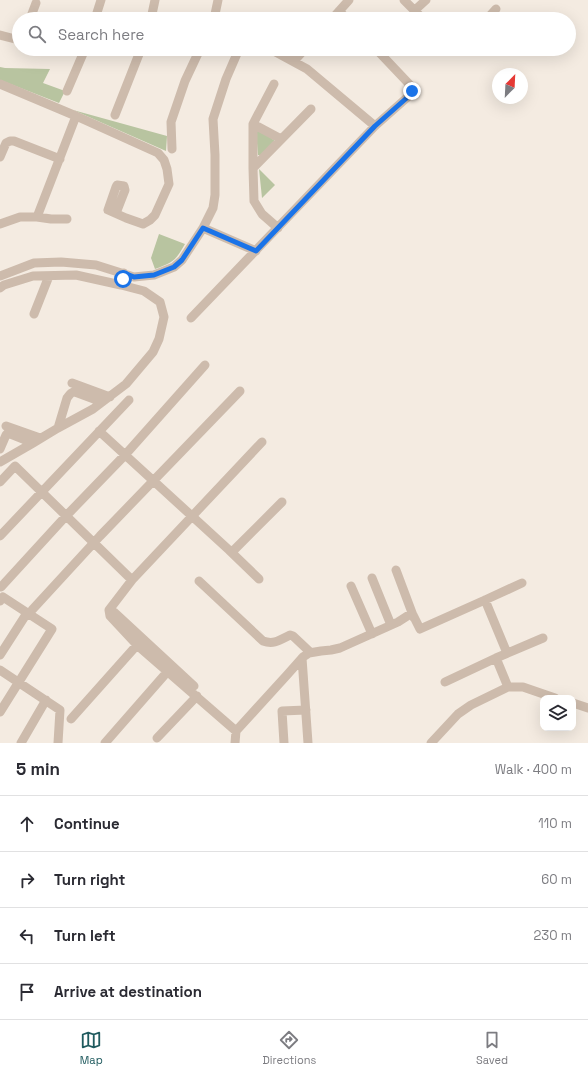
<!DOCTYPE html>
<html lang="en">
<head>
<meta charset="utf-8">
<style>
	body { margin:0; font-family:"Space Grotesk",sans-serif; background:#f7f7f7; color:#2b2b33 }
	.controls { position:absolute; right:12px; bottom:12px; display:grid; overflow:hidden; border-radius:8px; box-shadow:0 4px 16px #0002 }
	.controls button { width:36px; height:36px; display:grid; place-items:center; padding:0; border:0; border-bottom:1px solid #e1e1e2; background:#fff; color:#2b2b33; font:20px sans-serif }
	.compass { position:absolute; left:492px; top:68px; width:36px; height:36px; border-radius:50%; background:#fff; box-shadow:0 4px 16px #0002; rotate:24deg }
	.stop { position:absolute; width:12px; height:12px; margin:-9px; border:3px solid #1a73e8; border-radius:50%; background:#fff }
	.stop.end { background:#1a73e8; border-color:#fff; box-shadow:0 1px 4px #0008 }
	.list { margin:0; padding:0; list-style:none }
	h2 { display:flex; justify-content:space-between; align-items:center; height:52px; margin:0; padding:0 16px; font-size:17px }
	h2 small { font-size:13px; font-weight:400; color:#7c7c81 }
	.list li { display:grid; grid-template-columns:26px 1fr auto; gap:12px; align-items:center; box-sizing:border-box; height:56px; padding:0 16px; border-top:1px solid #e1e1e2 }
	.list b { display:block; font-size:15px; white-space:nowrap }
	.list em { font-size:13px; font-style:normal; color:#7c7c81 }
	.icon { flex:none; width:22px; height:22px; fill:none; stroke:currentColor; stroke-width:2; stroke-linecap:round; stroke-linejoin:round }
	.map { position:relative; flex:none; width:588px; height:743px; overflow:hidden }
	.search { position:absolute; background:#fff; box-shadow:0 4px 16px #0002; left:12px; right:12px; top:12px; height:44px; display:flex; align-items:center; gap:10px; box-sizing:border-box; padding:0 14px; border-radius:22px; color:#7c7c81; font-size:15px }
	.sheet { height:276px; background:#fff }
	nav { display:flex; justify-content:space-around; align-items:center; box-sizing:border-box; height:56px; border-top:1px solid #e1e1e2; background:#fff; font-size:11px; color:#7c7c81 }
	nav a { display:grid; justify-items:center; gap:2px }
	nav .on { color:#1f5a5e }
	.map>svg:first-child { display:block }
	.green { fill:#b8c4a0 }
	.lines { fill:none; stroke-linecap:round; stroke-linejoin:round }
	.minor { stroke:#cdbbac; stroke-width:9 }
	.route { stroke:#1a73e8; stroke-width:5 }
</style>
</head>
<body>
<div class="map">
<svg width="588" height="743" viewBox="0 0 588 743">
	<rect width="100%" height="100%" fill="#f4ebe1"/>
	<path class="green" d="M0,67L5,68L50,69L43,83L65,91L59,103L0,80Z
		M73,110L167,136L166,151Z
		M257,128L275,141L261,155H258L256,131Z
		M259,169L275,185L262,198Z
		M159,234L185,244C175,261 174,262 155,269L151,258Z"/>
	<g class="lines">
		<path class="minor" d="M404,0L423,19
			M415,10L426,0
			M339,11L347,19
			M30,19L36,3
			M95,19L101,0
			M151,19L155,0
			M214,19L218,0
			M332,19L349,0
			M487,19L496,9
			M0,35L19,40
			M266,49L272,50L307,69L375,126
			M452,49L456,51L459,49
			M294,61L305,49
			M0,84L76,116L158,153L164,160L167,169L169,184L155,215L150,220L143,224L126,218L108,210L116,187L117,185L124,186L125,190L116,213
			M274,84L253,124V168L254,201L262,214L278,228
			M67,91L85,49
			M115,115L141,49
			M253,124L281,139
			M172,149L171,122L185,81L200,49
			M0,157L6,143L10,141H14L60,159
			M253,168L311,109
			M67,219H51L37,217L76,116
			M0,224L20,217H37
			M203,228L256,251
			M0,276L34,263L61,262L96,265L134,277L154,275L174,267L182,260L203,228L213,208L215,195V155L213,119L226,79L239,49
			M0,288L4,285L33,276L76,275L121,285
			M34,314L49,276
			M191,318L375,126L410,95L412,87L376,49
			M72,383L110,397
			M6,426L40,438
			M58,428L67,398C70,394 71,392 75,392L102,402
			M99,431L229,550L232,551L235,549L282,502
			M0,449L6,435L8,433L33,443
			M0,462L33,443L58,428L93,409L126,384L153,352L159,339L164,317L160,302L144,291L121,285L124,273
			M0,482L15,466L132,580
			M0,536L129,400
			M229,550L259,579
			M396,570L414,618
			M372,578L391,625
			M199,581L263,641C274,645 280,640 290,635L293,636L310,652
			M351,586L372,634
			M1,587L66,516L125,455L205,365
			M485,600L507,653
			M0,601L3,597L52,629L0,712
			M32,610L100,536L240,391
			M109,610L132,580L262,442
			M109,610L110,616L137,645L236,731
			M112,612H114L194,686
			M0,655L27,613
			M302,658L308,743
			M496,658L508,687
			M0,670L60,710L58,743
			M445,682L496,658L543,638
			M573,703L588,708
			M71,719L137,645
			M157,738L197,696
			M21,743L46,700
			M105,743L168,671
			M235,743L236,731L287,675L303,657L309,653L321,651L331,650L340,648L398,622L412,613L420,629L485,600L522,583
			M284,743L282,711L306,710
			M431,743L458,714L471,705L508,687H523L555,698"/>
	</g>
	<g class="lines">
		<path class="route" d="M123,279L124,273L134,277L154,275L174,267L182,260L203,228L256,251L375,126L410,95L412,91"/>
	</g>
</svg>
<div class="controls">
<button><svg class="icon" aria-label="layers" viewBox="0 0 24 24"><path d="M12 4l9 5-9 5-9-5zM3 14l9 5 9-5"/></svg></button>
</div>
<svg class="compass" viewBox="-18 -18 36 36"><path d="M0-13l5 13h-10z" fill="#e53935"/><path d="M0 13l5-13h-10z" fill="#7c7c81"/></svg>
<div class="stop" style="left:123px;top:279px"></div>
<div class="stop end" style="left:412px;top:91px"></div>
<div class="search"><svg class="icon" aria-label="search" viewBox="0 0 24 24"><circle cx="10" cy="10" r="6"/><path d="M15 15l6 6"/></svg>Search here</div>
</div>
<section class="sheet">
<h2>5 min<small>Walk · 400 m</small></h2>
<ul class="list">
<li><svg class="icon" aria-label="ahead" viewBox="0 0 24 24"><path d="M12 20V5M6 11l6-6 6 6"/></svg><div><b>Continue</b></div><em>110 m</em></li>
<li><svg class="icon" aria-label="right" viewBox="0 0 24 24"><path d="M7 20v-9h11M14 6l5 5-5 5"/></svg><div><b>Turn right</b></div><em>60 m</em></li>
<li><svg class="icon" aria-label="left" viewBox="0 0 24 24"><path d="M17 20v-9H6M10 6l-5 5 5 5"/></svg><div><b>Turn left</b></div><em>230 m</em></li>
<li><svg class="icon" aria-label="arrive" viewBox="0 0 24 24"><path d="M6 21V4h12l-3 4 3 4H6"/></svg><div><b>Arrive at destination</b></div></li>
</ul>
</section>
<nav>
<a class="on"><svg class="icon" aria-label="map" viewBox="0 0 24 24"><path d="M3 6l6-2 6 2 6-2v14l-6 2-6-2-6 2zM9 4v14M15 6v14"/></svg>Map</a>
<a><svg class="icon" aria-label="directions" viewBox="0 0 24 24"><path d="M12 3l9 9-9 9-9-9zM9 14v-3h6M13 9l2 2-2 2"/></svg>Directions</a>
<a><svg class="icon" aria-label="saved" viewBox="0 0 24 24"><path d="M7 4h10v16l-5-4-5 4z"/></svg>Saved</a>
</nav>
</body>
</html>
